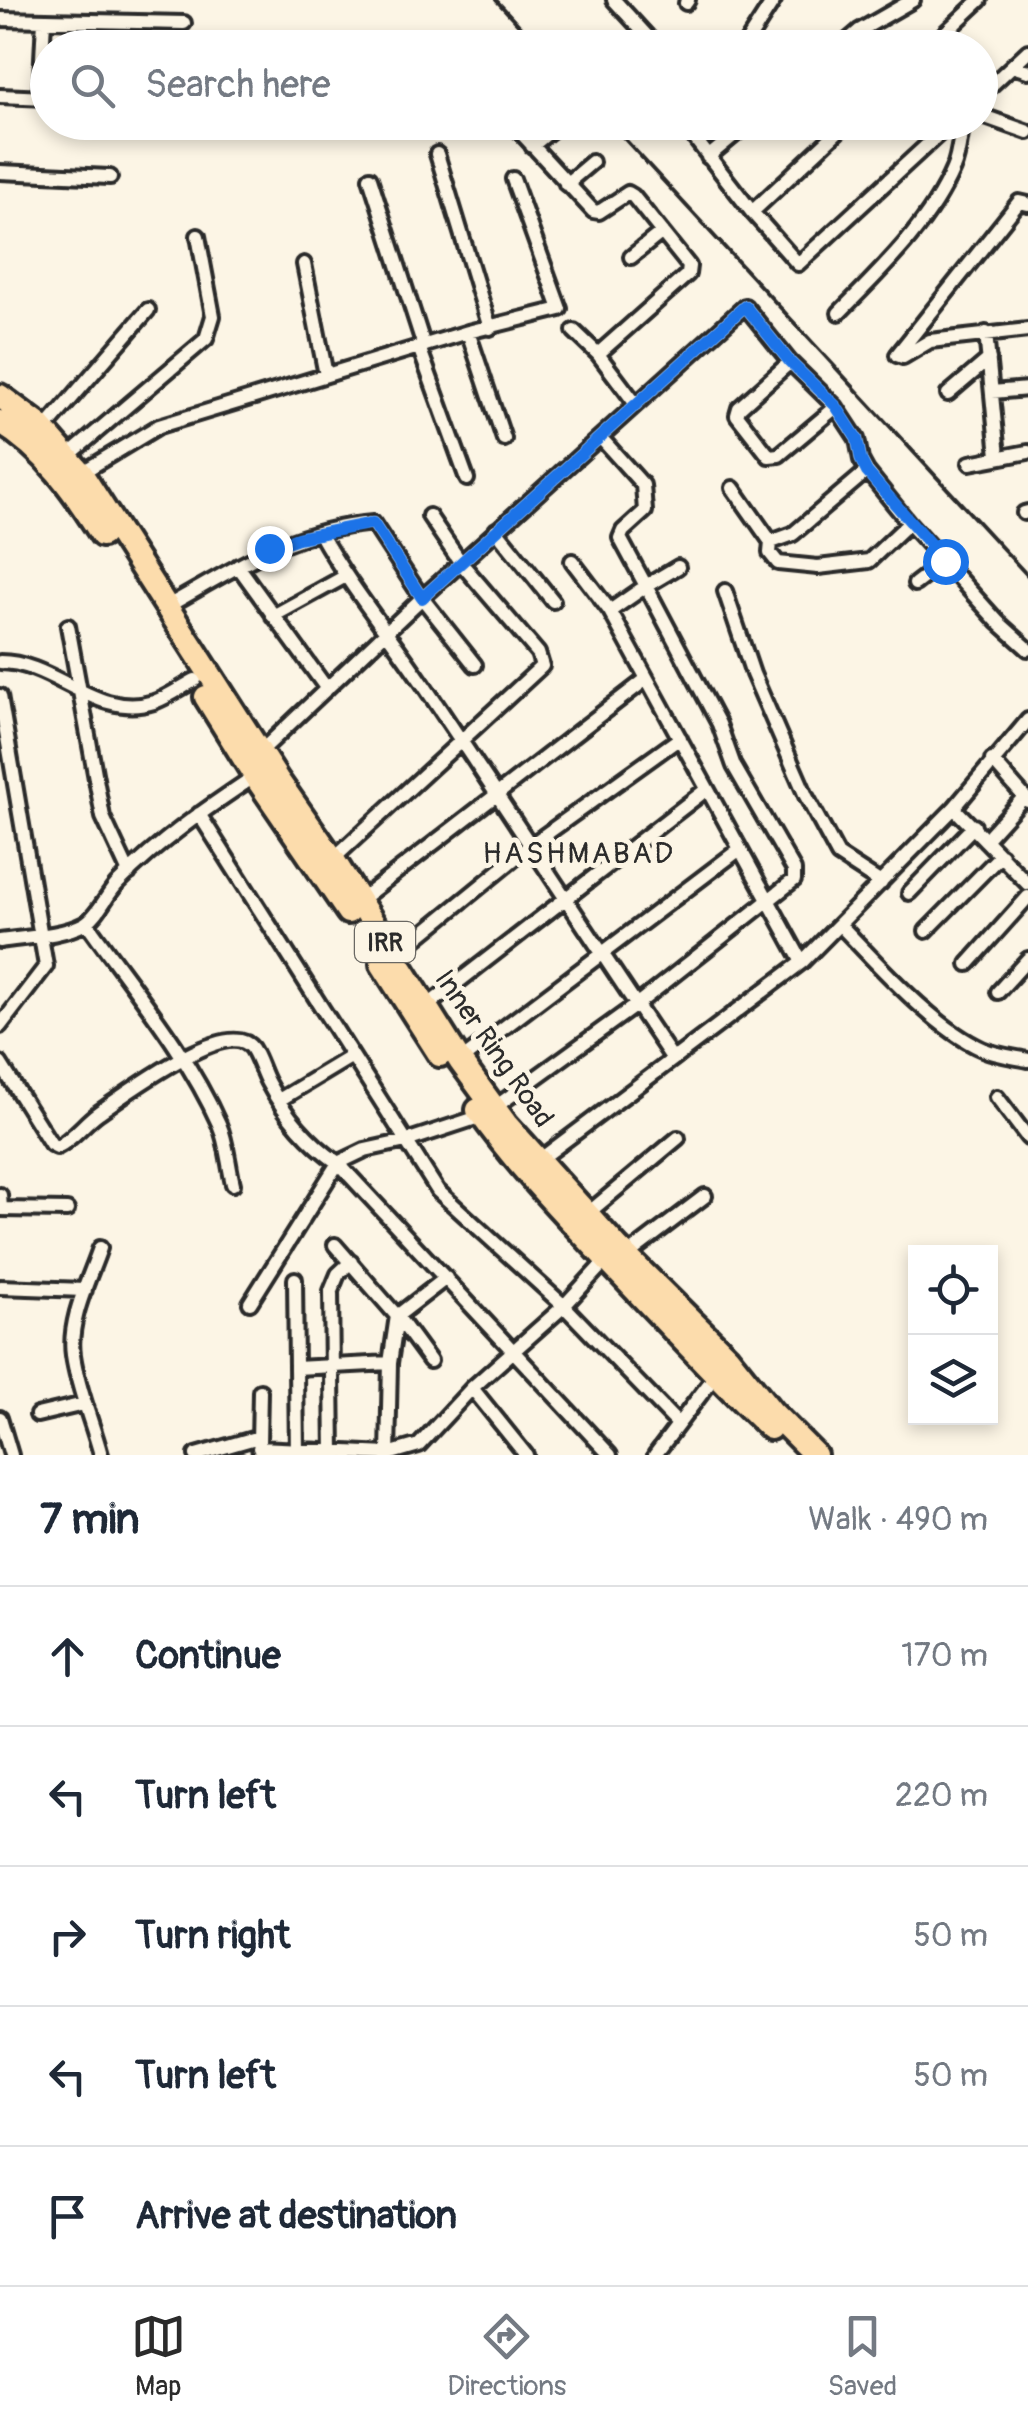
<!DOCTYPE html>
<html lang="en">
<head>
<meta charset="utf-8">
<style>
	body { margin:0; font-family:Pangolin,sans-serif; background:#f2f2f3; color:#1f2937 }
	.controls { position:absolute; right:30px; bottom:30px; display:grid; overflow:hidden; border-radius:0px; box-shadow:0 5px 15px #0003 }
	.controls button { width:90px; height:90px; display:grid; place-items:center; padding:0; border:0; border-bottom:2px solid #e0e1e3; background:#fff; color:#1f2937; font:50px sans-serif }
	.stop { position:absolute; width:30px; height:30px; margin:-22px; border:8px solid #1a73e8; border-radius:50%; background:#fff }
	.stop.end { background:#1a73e8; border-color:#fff; box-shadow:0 2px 10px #0008 }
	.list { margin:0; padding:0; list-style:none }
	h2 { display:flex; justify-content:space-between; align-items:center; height:130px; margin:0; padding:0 40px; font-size:42px }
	h2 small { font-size:32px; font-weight:400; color:#747a83 }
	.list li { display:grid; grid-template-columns:65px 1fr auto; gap:30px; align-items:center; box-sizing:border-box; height:140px; padding:0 40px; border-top:2px solid #e0e1e3 }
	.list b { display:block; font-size:38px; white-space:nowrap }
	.list em { font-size:32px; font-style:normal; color:#747a83 }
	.icon { flex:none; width:55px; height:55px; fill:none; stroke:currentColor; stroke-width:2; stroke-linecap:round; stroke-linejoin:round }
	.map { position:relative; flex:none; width:1028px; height:1455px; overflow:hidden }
	.search { position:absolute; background:#fff; box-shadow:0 5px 15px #0003; left:30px; right:30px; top:30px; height:110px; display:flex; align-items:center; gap:25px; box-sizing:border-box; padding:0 35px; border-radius:55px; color:#747a83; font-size:38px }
	.sheet { height:830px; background:#fff }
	nav { display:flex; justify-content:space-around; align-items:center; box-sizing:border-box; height:140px; border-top:2px solid #e0e1e3; background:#fff; font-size:28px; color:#747a83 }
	nav a { display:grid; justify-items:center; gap:5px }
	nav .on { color:#2b2b2b }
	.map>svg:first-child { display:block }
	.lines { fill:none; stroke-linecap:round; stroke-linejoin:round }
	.street-casing { stroke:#2b2b2b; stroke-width:20 }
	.highway-casing { stroke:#2b2b2b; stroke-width:30 }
	.street { stroke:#fcf5e5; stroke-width:12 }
	.highway { stroke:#fcdcac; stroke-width:22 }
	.rail { stroke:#2b2b2b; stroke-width:4 }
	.route { stroke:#1a73e8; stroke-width:12 }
	.labels { text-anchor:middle; stroke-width:10; stroke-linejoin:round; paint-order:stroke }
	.shield { fill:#fcf5e5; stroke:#6a6863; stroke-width:2.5 }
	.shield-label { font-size:25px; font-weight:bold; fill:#2b2b2b }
	.street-label { font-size:28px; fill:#2b2b2b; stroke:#fcf5e5 }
	.neighbourhood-label { font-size:30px; letter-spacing:2.5px; fill:#2b2b2b; stroke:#fcf5e5 }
</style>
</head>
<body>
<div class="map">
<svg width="1028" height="1455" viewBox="0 0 1028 1455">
	<rect width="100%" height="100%" fill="#fcf5e5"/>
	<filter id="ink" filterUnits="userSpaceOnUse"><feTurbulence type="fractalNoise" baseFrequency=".01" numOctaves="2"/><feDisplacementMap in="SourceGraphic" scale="20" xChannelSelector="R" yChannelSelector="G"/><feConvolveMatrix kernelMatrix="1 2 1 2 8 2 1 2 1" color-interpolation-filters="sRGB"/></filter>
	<g filter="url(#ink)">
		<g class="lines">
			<defs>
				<path id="street" d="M614,0L658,48
					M686,3L688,0
					M0,19L184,23
					M743,48L774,0
					M839,48L859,31L913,0
					M929,48L980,0
					M1012,66L1028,71
					M0,96L47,98
					M980,96L1028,51
					M40,98L44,20
					M980,115L1028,132
					M511,122L593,211L599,212L628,193L633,196L689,266L688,274L598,354
					M682,122L752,212L798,264L952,122
					M532,146L560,123
					M437,154L490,328
					M708,157L750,122
					M0,172L110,177
					M370,178L424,346
					M566,184L592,162
					M1028,204L1019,202L897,355L903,357L930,341L1028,330
					M752,212L848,122
					M631,257L662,232
					M304,264L326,375
					M839,313C881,270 929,225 953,169C959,156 960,137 963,122
					M574,331L598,354L635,403
					M468,332L504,439
					M986,333L998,456
					M419,347L467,479
					M790,362L739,408L737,415L769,456L779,455L836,407
					M992,392L1028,389
					M948,394L989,359
					M44,430L148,310
					M67,457L206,339L213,316L198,236
					M970,463L1028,452
					M81,473L159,426L468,332L560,309L513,179
					M733,488L771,542L770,553L778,563L818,567L869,561L909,523
					M1024,513L1028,512
					M496,530L553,601
					M320,533C351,589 392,637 427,690C510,813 590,937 673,1059
					M771,542L793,534L867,471
					M572,561L610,611L646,586L620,538L623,531L645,511L643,485L600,437
					M238,566L327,689
					M915,584L945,561
					M725,591L753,674L806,796L838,855L881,883
					M166,607C236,568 290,530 373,523L422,598L475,665
					M610,611L802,962
					M273,616L344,577
					M68,626L103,817L129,873
					M0,662C55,662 96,720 154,702C168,697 182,687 195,680
					M0,696L46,966L0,1026
					M257,755L422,598L745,306L790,362L836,407L857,439L861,460L867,471L909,523L998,622L1028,649
					M992,760L1028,801
					M954,808L1028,884
					M199,814L438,1191L564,1306L678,1424
					M985,840L1024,797
					M333,859L542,666L538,653L461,563L429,516
					M909,893L974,826
					M359,901L645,680
					M87,923C132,987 187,1052 219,1124C227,1142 228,1164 233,1184
					M840,925C878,964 933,1027 982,1049C996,1055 1013,1057 1028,1060
					M926,931L1001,855
					M0,941C26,937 61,936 84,924C98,917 107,893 119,882C159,841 207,808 255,776
					M395,956L531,845L680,738
					M968,964L1028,897
					M998,992L1028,959
					M427,1006L707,789
					M460,1061L740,849
					M0,1063L51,1144L57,1147C73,1139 84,1123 98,1113C123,1096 228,1016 252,1048C259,1059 262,1072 268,1083C285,1115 308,1142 338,1163L610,1455
					M997,1097L1028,1138
					M279,1100L352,1056
					M494,1108L636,1005L794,880V870L734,766L719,724L646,586L678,567
					M538,1161L802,962L954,808L1028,720
					M0,1195L1,1209L67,1210
					M587,1214L678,1138
					M335,1245L397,1316L430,1361
					M100,1248C89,1280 68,1320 73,1355C78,1390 92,1421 101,1455
					M626,1256L705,1196
					M295,1279L297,1455
					M0,1287L85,1290
					M250,1303L338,1163L365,1150L406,1141L482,1116
					M296,1368L390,1363
					M472,1388L526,1455
					M37,1415L84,1404
					M0,1418L11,1455
					M259,1443L260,1391
					M259,1448L388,1454L419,1445L472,1388L564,1306L609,1257
					M196,1455L259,1437
					M333,1455L331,1291L338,1274L351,1262
					M388,1455L390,1363L397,1316L446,1278
					M655,1455L717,1373"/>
				<path id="highway" d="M0,396L39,425L81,473L277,779L333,859L460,1061L506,1124L618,1248L728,1357L772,1412L815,1455
					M0,422C46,450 74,491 102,535
					M206,697L255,776L348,912
					M382,964L440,1055
					M478,1110C517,1166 563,1212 609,1262C663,1318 714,1375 770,1428"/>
			</defs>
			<use href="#street" class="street-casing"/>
			<use href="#highway" class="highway-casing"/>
			<use href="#street" class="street"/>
			<use href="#highway" class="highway"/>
			<path class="rail" d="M496,0L540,48
				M609,122L1028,576"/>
		</g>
	</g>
	<g class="lines" filter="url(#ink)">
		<path class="route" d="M269,548L298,538L373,523L422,598L745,306L790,362L836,406L857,439L861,460L867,472L945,561"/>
	</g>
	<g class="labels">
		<rect class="shield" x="355" y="922" width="60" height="40" rx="8"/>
		<g class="shield-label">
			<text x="385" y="951">IRR</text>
		</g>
		<g class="street-label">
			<text transform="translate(495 1048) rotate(55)" y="10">Inner Ring Road</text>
		</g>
		<g class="neighbourhood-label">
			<text x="579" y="863">HASHMABAD</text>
		</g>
	</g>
</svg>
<div class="controls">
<button><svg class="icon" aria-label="locate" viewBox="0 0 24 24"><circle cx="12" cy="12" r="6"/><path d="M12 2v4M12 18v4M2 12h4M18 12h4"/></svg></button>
<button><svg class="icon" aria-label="layers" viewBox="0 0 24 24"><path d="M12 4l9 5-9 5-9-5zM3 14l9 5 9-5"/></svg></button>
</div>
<div class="stop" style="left:945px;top:561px"></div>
<div class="stop end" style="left:269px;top:548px"></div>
<div class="search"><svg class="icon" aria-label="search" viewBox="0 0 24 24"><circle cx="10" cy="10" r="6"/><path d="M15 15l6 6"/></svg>Search here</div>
</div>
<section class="sheet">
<h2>7 min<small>Walk · 490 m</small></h2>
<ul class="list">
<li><svg class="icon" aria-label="ahead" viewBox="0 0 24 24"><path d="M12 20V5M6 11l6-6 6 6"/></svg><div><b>Continue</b></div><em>170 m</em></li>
<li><svg class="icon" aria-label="left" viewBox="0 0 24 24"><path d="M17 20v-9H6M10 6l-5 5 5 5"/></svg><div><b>Turn left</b></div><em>220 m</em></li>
<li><svg class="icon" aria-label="right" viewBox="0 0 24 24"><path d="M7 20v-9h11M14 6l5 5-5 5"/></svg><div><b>Turn right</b></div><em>50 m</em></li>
<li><svg class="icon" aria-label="left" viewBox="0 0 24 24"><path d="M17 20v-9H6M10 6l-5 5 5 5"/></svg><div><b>Turn left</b></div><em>50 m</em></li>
<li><svg class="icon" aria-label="arrive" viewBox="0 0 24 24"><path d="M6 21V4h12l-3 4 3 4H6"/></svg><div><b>Arrive at destination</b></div></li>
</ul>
</section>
<nav>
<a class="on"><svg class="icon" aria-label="map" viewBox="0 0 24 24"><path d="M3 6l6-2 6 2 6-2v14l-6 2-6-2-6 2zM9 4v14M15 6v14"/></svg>Map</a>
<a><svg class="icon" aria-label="directions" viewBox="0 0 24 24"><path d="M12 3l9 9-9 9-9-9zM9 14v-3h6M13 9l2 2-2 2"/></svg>Directions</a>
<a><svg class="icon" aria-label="saved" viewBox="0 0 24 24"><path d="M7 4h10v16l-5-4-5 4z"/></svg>Saved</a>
</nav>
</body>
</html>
